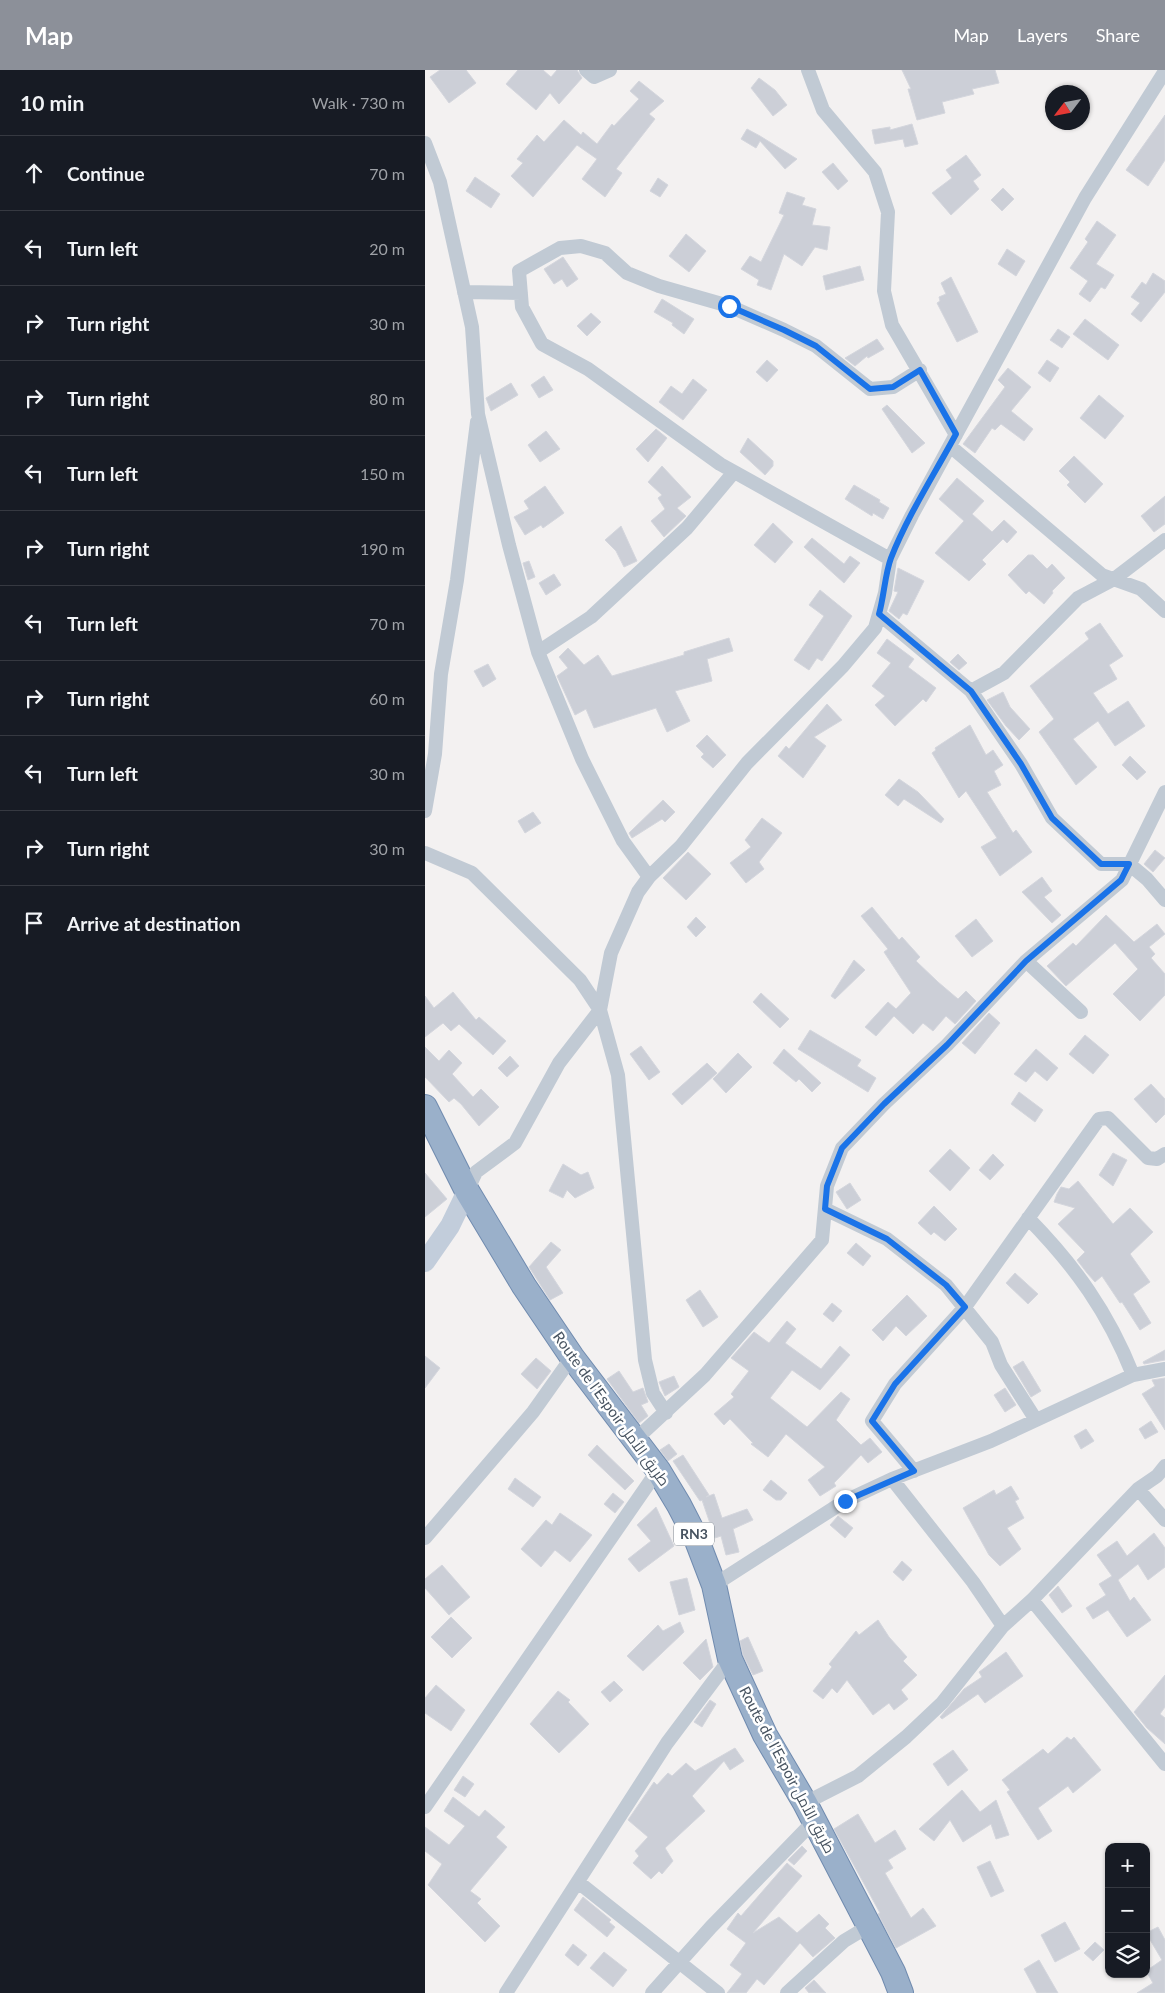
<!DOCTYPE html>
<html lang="en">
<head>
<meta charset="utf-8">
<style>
	body { margin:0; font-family:Lato,Cairo,sans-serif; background:#242831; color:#f1f3f6 }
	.controls { position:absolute; right:15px; bottom:15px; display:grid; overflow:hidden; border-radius:10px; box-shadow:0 1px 4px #0004 }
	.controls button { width:45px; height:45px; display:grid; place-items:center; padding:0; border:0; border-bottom:1px solid #363941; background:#171b24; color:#f1f3f6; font:25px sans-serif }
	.compass { position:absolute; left:620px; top:15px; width:45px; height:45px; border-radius:50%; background:#171b24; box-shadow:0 1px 4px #0004; rotate:238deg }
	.stop { position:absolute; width:15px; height:15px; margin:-11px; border:4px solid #1a73e8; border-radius:50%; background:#fff }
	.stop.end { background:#1a73e8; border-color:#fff; box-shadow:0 1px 5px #0008 }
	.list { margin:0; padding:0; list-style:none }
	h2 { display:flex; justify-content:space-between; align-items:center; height:65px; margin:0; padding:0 20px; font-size:21px }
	h2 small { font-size:16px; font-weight:400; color:#9ea1a6 }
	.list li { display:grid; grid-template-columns:32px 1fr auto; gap:15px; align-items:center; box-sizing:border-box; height:75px; padding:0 20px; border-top:1px solid #363941 }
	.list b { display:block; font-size:19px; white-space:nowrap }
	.list em { font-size:16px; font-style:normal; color:#9ea1a6 }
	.icon { flex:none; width:28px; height:28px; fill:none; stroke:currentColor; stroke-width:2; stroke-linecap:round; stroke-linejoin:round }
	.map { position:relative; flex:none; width:740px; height:1923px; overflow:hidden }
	header { display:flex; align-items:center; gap:30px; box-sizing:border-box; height:70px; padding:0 25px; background:#8c9099; color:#fff }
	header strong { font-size:24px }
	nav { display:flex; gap:28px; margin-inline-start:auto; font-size:18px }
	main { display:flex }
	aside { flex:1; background:#171b24 }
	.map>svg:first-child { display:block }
	.building { fill:#cccfd7; stroke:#d4d6dd }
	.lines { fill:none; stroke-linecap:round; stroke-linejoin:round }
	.trunk-casing { stroke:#708baf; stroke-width:26 }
	.minor { stroke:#c1cad4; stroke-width:14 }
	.secondary { stroke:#c2cddb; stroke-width:20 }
	.trunk { stroke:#9ab0ca; stroke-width:24 }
	.route { stroke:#1a73e8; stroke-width:6 }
	.labels { text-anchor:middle; stroke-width:5; stroke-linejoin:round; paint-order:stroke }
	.shield { fill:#fff; stroke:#7e8790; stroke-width:1 }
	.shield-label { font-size:14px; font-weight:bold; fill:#475360 }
	.street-label { font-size:15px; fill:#475360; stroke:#fff }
</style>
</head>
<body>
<header>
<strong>Map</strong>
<nav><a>Map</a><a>Layers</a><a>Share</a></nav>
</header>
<main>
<aside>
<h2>10 min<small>Walk · 730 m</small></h2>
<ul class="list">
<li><svg class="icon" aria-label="ahead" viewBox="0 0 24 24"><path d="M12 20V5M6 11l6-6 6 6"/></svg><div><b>Continue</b></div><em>70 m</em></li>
<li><svg class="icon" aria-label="left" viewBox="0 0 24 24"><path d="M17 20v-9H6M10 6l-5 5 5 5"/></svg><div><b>Turn left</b></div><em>20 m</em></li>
<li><svg class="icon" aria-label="right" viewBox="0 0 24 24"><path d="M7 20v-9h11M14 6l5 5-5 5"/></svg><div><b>Turn right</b></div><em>30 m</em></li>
<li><svg class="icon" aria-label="right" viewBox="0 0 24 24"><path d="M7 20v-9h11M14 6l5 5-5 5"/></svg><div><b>Turn right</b></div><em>80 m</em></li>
<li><svg class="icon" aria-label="left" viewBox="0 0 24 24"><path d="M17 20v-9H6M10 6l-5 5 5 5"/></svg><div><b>Turn left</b></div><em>150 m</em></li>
<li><svg class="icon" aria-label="right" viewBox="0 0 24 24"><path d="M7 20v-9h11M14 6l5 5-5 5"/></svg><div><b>Turn right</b></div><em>190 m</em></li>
<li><svg class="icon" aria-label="left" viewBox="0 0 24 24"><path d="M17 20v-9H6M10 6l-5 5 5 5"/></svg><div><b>Turn left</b></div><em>70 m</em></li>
<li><svg class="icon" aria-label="right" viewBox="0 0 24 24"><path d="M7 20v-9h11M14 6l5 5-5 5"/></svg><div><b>Turn right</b></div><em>60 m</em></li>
<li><svg class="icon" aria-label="left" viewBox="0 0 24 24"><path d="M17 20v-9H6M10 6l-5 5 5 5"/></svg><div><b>Turn left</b></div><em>30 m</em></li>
<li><svg class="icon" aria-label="right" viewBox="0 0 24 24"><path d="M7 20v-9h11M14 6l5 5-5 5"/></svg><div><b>Turn right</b></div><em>30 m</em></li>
<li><svg class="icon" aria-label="arrive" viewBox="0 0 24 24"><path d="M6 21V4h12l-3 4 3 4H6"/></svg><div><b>Arrive at destination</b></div></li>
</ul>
</aside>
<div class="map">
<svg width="740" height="1923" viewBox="0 0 740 1923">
	<rect width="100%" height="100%" fill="#f3f1f1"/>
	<path class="building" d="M15,0H41L51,13L24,33L5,7Z
		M93,0H118L126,7L132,0H152L157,8L134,34L125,23L111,40L81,14Z
		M477,0H570L574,13L547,19L549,24L517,32L520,43L492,50L483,19H486Z
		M334,8L350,20L362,35L348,46L326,18Z
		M214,11L239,31L224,44L230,49L191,99L197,103L180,127L157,109L172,89L152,75L108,127L86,106L98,93L92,89L112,65L119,72L139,50L156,65L158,62L172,74L187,54L189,56L214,29L205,21Z
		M740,45V90L723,116L701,100Z
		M487,54L493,74L480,77L478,69L450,74L447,60L465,57V60Z
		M322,59L335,66L372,89L360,99L335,71L331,78L316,69Z
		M541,85L556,105L548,111L554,119L526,145L507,123L527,108L521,100Z
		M408,93L423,111L413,120L397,102Z
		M50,107L75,124L66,138L41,121Z
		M233,108L243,115L235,127L225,121Z
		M578,118L589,129L577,141L566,130Z
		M362,122L380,128L377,135L391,139L387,155L405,157L402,180L390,177L377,196L359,184L346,220L332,215L334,210L316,199L325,186L336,192L359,145L354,143Z
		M672,151L691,165L671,194L689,205L680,219L676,217L665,232L654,224L663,211L645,198L663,172L660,169Z
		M261,164L281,181L264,202L244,186Z
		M582,179L600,191L591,206L573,194Z
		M138,187L153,209L142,217L137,209L129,214L119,199Z
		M435,196L439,210L401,220L398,206Z
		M728,203L740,211V222L716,252L706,244L715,233L706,227L717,212L721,215Z
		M526,207L553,262L532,272L512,233L515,231L514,227L521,224L516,213Z
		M237,229L269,249L259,264L247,255L248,253L229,242Z
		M166,243L176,252L162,266L152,256Z
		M660,249L694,275L683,290L648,264Z
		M633,259L645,267L637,278L625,270Z
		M452,269L459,279L443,288L442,286L430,296L420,288Z
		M342,290L353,300L342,312L331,302Z
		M622,290L634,298L625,312L613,303Z
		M583,298L606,317L586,341L608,359L599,371L576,354L570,360L567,358L550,383L538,374L580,317L573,310Z
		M119,306L128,320L114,328L106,315Z
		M268,309L282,320L258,350L234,332L246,316L257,324Z
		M86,313L93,325L66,341L61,328Z
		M674,325L699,346L680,369L655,348Z
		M462,335L500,373L487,383L457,339Z
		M231,359L242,368L223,392L211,379Z
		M121,361L135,379L115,392L103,375Z
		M323,368L348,391V396L340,405L315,382Z
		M649,386L678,414L660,433L642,415L645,412L634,401Z
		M237,396L266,427L252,438L261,446L239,467L226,451L240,439L233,428L237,425L223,412Z
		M532,408L559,431L547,444L567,462L579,450L592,462L582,473L578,469L557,490L561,494L544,511L510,483L539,451L514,429Z
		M429,415L455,430L454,432L464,438L458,449L448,443L447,446L420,429Z
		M120,416L139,443L118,458L116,455L100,465L89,447L104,439L99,431Z
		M740,426V454L729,462L716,446Z
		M348,453L368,472L350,493L329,475Z
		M196,456L212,491L199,497L191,481L180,470Z
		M387,468L419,494L425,486L435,493L419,513L379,477Z
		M603,485H608L622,499L627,494L640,508L627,521L628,523L619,534L604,521L601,524L583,505Z
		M104,491L110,507L103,510L98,493Z
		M473,498L499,511L482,545L478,543L474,549L464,541L473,522L469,521Z
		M129,504L136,515L121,525L114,513Z
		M395,520L427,546L397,591L392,588L384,600L369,590L399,546L384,535Z
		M675,553L698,586L684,595L692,609L668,623L683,644L703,631L720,656L690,676L673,651L648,669L672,697L651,715L614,662L629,649L605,616L664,569L660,563Z
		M304,568L308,581L282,589L287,611L250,621L265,651L242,662L231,638L169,658L161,639L150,645L132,606L143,598L134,587L143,578L159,595L173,585L187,606L259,585V582Z
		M462,569L489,589L483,597L511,618L501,632L498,629L470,656L450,635L460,626L447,616L466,593L452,583Z
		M533,584L542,593L534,600L525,592Z
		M63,594L71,609L58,617L49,601Z
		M578,622L585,637L605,659L594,670L581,656L562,630Z
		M402,634L417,650L389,667L401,676L378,708L353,686L361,676L364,679Z
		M545,655L561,685L568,680L578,695L569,701L576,715L562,722L588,763L591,760L607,782L575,806L556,777L572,768L541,721L534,728L507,683L511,680L510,678Z
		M282,665L301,685L288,698L276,687L279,684L271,676Z
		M705,686L721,702L712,710L697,695Z
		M474,709L493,722L519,749L516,753L479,729L473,736L460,725Z
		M238,730L250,742L240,752L237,749L207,768L204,763Z
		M108,742L116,753L100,763L93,751Z
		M337,748L357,763L334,792L339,799L321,813L305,793L326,777L320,770Z
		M730,780L740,788L728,802L719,794Z
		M263,782L286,804L261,830L238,808Z
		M617,807L627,821L619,827L636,845L627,853L597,822Z
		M447,837L474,870L477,867L495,887L491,891L513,912L533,929L541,921L551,931L530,954L521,946L508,961L498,953L488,964L469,946L451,966L440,957L463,932L471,939L486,923L459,882L463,879L436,846Z
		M681,845L709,872L732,854L740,864L724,877L730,884L726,888L740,904V925L715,951L688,924L713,899L690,873L641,916L622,896L648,873L651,876Z
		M271,847L281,857L271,867L262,857Z
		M551,849L568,871L547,887L530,866Z
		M429,890L440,900L410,929L406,926Z
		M28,922L51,950L54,947L81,971L68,985L34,954L26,961L18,953L0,967V926L9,938Z
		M336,923L364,949L355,958L328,932Z
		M564,943L575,953L550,984L537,973Z
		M385,960L436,990L432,996L451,1008L443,1022L373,979Z
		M660,965L684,985L668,1004L644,984Z
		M216,976L235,1002L224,1010L205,984Z
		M0,977L14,991L24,980L37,993L27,1004L48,1027L56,1019L74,1037L54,1056L36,1034L29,1028L24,1032L0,1007Z
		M359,979L396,1013L387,1022L374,1009L371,1012L348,993Z
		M611,979L633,998L622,1011L610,1001L601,1012L589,1004Z
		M313,983L327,997L301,1023L288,1009Z
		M85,986L94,996L82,1007L73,998Z
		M282,993L292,1003L257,1035L247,1024Z
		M726,1014L740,1029V1044L731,1053L709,1029Z
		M594,1022L618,1040L610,1052L586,1034Z
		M525,1079L545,1098L525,1121L504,1101Z
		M688,1083L702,1090L688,1116L674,1105Z
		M568,1084L579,1095L565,1110L554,1100Z
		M138,1094L156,1105L163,1102L169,1118L150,1128L142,1120L138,1128L124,1121Z
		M0,1103L22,1129L0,1147Z
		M653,1111L688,1154L705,1138L728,1162L705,1184L725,1212L708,1224L726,1253L715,1260L697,1232L695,1233L677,1206L670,1212L662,1203L652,1190L660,1182L633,1154L650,1138L629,1132L632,1124L636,1117L644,1119Z
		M425,1113L436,1130L422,1139L411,1122Z
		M509,1136L532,1159L520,1171L509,1162L506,1165L493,1153Z
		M126,1172L136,1180L121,1197L138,1223L125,1230L104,1197Z
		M431,1173L446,1186L438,1196L422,1183Z
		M590,1203L613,1224L603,1234L581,1213Z
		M275,1220L293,1247L278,1257L261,1230Z
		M482,1225L502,1246L481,1266L471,1256L458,1271L447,1260Z
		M407,1233L417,1241L408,1252L398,1244Z
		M362,1251L371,1259L360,1273L396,1299L415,1276L425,1285L395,1320L367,1300L345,1328L382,1357L416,1322L425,1329L411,1350L436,1375L445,1368L457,1382L443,1393L436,1385L409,1413L411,1416L395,1426L383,1410L400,1397L361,1364L343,1387L326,1374L328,1373L305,1349L299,1355L289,1344L309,1327L306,1324L324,1301L306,1288L329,1262L344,1273Z
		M740,1280V1290L719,1294L718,1292Z
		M0,1286L15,1298L0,1318Z
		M111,1288L126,1301L112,1319L96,1304Z
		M598,1291L616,1321L606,1327L588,1297Z
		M194,1301L208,1322L218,1318L223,1332L216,1335L223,1346L214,1353L182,1309Z
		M249,1306L254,1317L240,1326L234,1312Z
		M740,1308V1360L717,1324L730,1316L727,1310Z
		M580,1318L591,1335L580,1342L569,1325Z
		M726,1351L733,1362L720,1369L714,1359Z
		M661,1359L669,1371L656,1379L649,1366Z
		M244,1374L252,1384L243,1391L235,1380Z
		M172,1375L209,1411L200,1420L163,1385Z
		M258,1385L284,1425L281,1427L289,1424L297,1448L322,1439L328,1450L308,1459L314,1482L301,1485L296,1466L290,1468L277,1430L275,1431L248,1391Z
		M90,1408L116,1427L108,1437L83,1419Z
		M346,1410L362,1423L356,1430H351L338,1420Z
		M586,1416L594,1429L590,1431L599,1448L582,1458L596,1479L575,1496L564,1485L538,1438L569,1420L571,1425Z
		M188,1423L199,1432L190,1443L179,1434Z
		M231,1437L249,1476L214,1502L203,1489L226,1471L212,1455Z
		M135,1443L167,1465L145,1492L130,1480L116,1497L96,1479L121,1450L127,1455Z
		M413,1446L428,1458L420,1468L405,1455Z
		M729,1463L740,1478V1497L723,1510L713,1494L693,1510L705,1531L709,1527L726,1550L702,1567L683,1540L668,1549L661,1538L681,1525L674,1514L687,1506L672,1485L692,1471L702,1486Z
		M477,1491L487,1500L478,1511L468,1502Z
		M17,1495L45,1527L24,1545L0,1518V1509Z
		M262,1508L270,1540L254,1545L245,1512Z
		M633,1516L647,1536L637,1543L624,1525Z
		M26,1547L47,1568L27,1588L6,1567Z
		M453,1550L464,1567L482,1587L478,1591L492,1605L476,1620L483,1629L469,1640L464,1633L448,1645L422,1610L412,1623L407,1618L398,1629L388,1621L407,1597L404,1594L431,1561L434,1565Z
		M255,1552L259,1562L218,1601L202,1586L233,1555L238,1561Z
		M323,1567L338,1601L328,1605L318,1585L315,1571Z
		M281,1569L288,1597L275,1610L258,1593Z
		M581,1582L598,1606L560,1633L553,1624L517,1649L515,1647L539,1619L557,1607L554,1602Z
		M740,1605V1637L735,1644L740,1648V1674L722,1658L709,1642Z
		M189,1611L198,1620L185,1632L176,1622Z
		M11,1615L40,1640L26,1661L0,1643V1628Z
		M133,1621L145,1630L143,1632L164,1654L134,1683L105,1654Z
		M285,1630L291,1634L277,1657L269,1652Z
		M642,1667L646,1670L649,1667L676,1700L648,1723L643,1716L613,1738L627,1761L613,1770L582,1722L585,1720L577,1710L618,1679L623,1684Z
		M310,1678L319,1691L305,1700L299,1691L267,1726L280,1741L240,1778L248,1791L237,1804L234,1801L226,1809L208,1793L214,1786L210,1781L223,1767L203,1750L229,1712L232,1715L243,1703L247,1706L261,1693L270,1701Z
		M528,1680L543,1700L523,1716L508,1694Z
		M38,1706L49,1714L40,1727L29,1720Z
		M537,1720L555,1742L571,1730L584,1765L571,1769L566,1754L538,1772L525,1750L509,1771L494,1759Z
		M28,1727L54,1747L60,1740L80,1757L71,1767L82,1777L45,1821L56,1829L52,1833L75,1856L60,1872L3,1815L17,1794L0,1781V1757L24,1775L40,1756L19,1741Z
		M433,1744L450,1773L470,1760L481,1779L463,1790L468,1798L460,1803L486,1848L498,1838L511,1856L471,1878L453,1844L455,1843L409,1759Z
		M377,1776L382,1781L369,1795L363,1790Z
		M565,1791L579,1821L566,1827L552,1797Z
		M362,1793L377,1806L328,1863L354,1847L372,1863L394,1844L404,1854L400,1858L410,1868L388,1887L375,1873L339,1915L332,1909L321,1923H302L317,1904L305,1895L321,1873L302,1859L313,1843L316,1846Z
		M158,1827L186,1850L184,1852L190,1857L182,1867L149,1840Z
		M640,1852L655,1879L630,1892L616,1865Z
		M733,1857L740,1870V1923H712L728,1913L721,1901L737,1890L721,1863Z
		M670,1872L679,1880L668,1891L659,1883Z
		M148,1874L162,1885L153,1896L140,1885Z
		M179,1882L202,1900L188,1917L165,1898Z
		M614,1890L633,1923H612L599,1899Z
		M389,1910L401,1923H384L380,1918Z"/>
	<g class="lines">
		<defs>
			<path id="trunk" d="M0,1037L42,1121L99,1216L147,1287L233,1400L254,1435L271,1468L289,1515L305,1589L340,1665L380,1733L468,1902L476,1923"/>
		</defs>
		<use href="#trunk" class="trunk-casing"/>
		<path class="minor" d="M161,0L169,7L185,0
			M383,0L398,40L450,102L463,142L459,221L467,255L531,365
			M0,73L15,112L47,257L53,344L84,475L113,582L157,689L198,771L224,807
			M39,222L96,223
			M525,376L677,505L716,519L740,541
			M465,489L295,394L163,299L117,274L97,237L94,201L135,178L156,176L180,183L202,203L234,216L304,236L359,260L391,276L445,319L468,317L495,300
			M454,544L546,621L596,694L627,748L676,794H704L722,809L740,830
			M113,582L166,547L262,458L309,402
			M546,621L579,603L653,528L689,509L740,470
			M0,741L10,684L16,604L32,510L52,352
			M0,783L47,803L155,910L175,940L193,1005L220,1290L228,1323L241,1343
			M601,891L656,942
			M42,1121L51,1102L90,1073L134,993L175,940L186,883L213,822L224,807L256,776L322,693L418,596L450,558L460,523L465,489L487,445L660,128L740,1
			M400,1139L462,1169L521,1215L567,1272L576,1295L611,1350
			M603,1148C650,1196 683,1242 708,1305
			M211,1369L280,1305L397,1170L402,1116L417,1078L459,1034L522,975L601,891L697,810L740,722
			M489,1401L447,1351L470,1314L540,1237L674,1049L683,1048L723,1088L732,1089L740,1084
			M467,1409L548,1512L578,1556
			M713,1419L740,1450
			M0,1468L108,1342L147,1287
			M289,1515L420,1431L467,1409L566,1371L708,1305L740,1299
			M607,1530L740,1694
			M380,1733L433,1706L481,1667L517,1633L578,1556L607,1530L713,1419L732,1406L740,1396
			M0,1737L233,1400
			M153,1812L293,1923
			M81,1923L242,1673L305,1589
			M227,1923L286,1857L389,1751
			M362,1923L419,1871L444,1856"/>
		<path class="secondary" d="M0,1192L25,1156L42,1121"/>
		<use href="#trunk" class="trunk"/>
	</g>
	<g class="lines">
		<path class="route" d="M304,236L359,260L391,276L445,319L468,317L495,300L531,364C509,405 483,445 466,488C460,504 459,526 454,544L546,621L596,694L627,748L676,794H704L696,810L601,891L522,975L459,1034L417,1078L402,1116L400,1139L462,1169L521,1215L540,1237L470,1314L447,1351L489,1401L420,1431"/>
	</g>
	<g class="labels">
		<rect class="shield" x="249" y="1452.5" width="40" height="23" rx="4"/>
		<g class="shield-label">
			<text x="269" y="1469">RN3</text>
		</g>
		<g class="street-label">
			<text transform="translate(186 1339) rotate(54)" y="5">Route de l’Espoir طريق الأمل</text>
			<text transform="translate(362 1700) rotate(62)" y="5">Route de l’Espoir طريق الأمل</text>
		</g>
	</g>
</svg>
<div class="controls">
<button>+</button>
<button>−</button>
<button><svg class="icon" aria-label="layers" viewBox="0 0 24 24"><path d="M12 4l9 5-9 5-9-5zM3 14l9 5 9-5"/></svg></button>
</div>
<svg class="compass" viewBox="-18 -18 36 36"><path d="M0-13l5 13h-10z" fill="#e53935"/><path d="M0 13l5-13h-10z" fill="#9ea1a6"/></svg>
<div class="stop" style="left:304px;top:236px"></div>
<div class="stop end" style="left:420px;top:1431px"></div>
</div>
</main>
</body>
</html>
